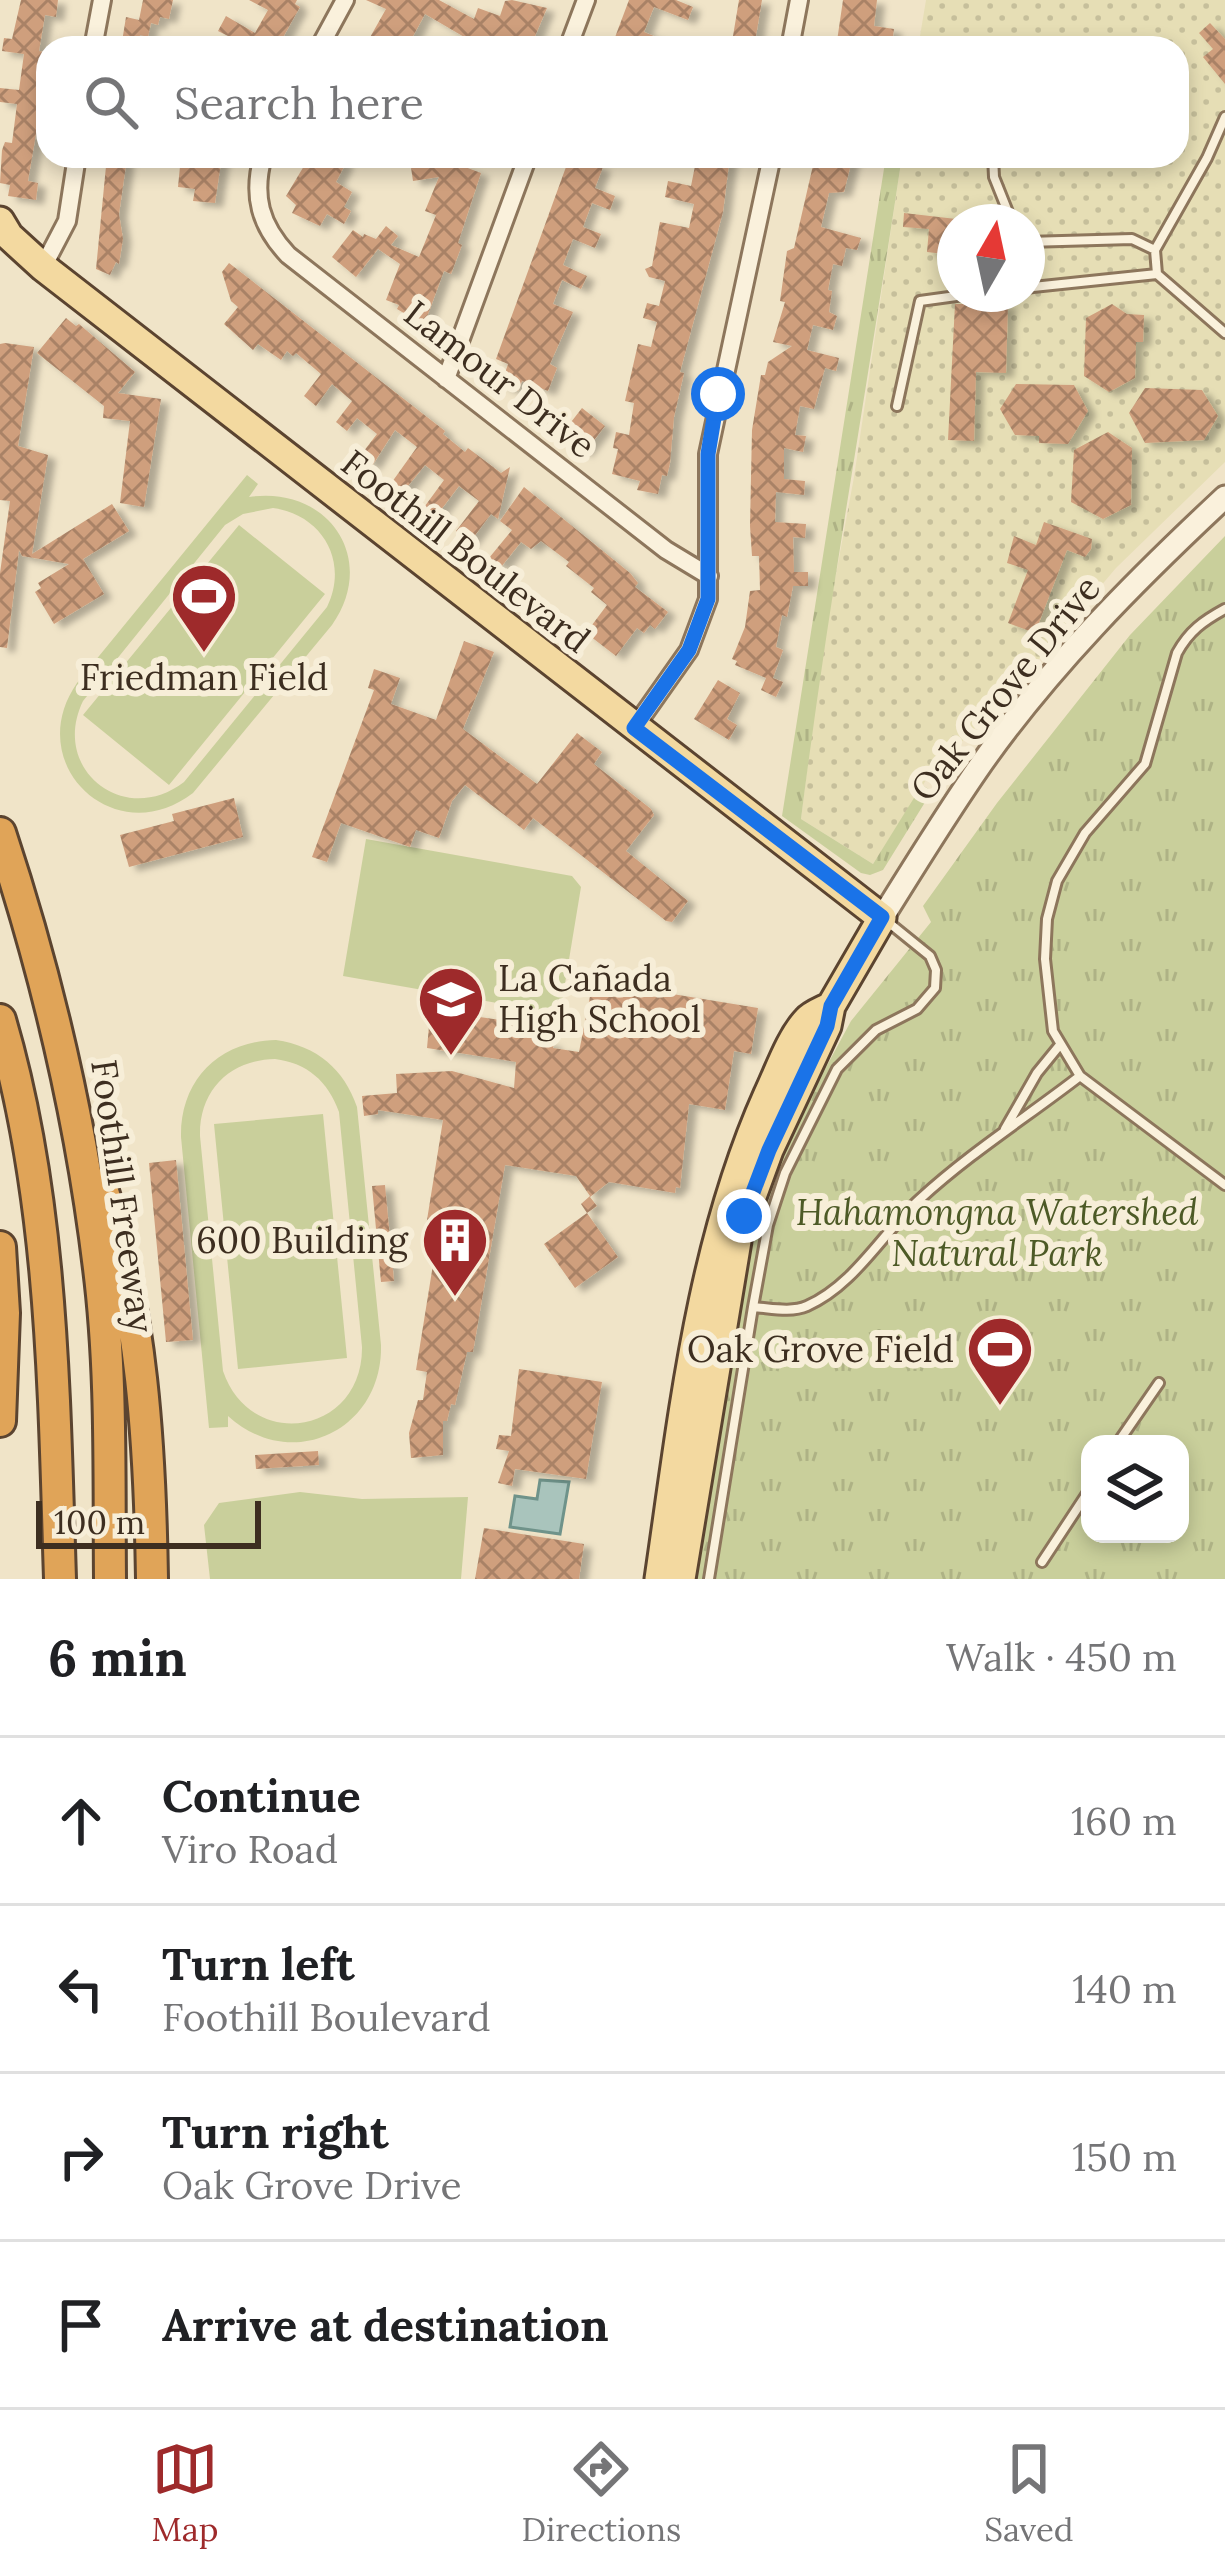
<!DOCTYPE html>
<html lang="en">
<head>
<meta charset="utf-8">
<style>
	body { margin:0; font-family:Lora,serif; background:#f6f6f6; color:#202124 }
	.controls { position:absolute; right:36px; bottom:36px; display:grid; overflow:hidden; border-radius:24px; box-shadow:0 6px 18px #0003 }
	.controls button { width:108px; height:108px; display:grid; place-items:center; padding:0; border:0; border-bottom:3px solid #e0e0e0; background:#fff; color:#202124; font:60px sans-serif }
	.compass { position:absolute; left:937px; top:204px; width:108px; height:108px; border-radius:50%; background:#fff; box-shadow:0 6px 18px #0003; rotate:9deg }
	.scale { position:absolute; left:36px; bottom:30px; width:225px; box-sizing:border-box; padding-left:12px; border:6px solid #3d2e20; border-top:0; font-size:33px; line-height:42px; white-space:nowrap; color:#3d2e20; -webkit-text-stroke:9px #f7eed8; paint-order:stroke }
	.stop { position:absolute; width:36px; height:36px; margin:-27px; border:9px solid #1a73e8; border-radius:50%; background:#fff }
	.stop.end { background:#1a73e8; border-color:#fff; box-shadow:0 3px 12px #0008 }
	.list { margin:0; padding:0; list-style:none }
	h2 { display:flex; justify-content:space-between; align-items:center; height:156px; margin:0; padding:0 48px; font-size:51px }
	h2 small { font-size:39px; font-weight:400; color:#757577 }
	.list li { display:grid; grid-template-columns:78px 1fr auto; gap:36px; align-items:center; box-sizing:border-box; height:168px; padding:0 48px; border-top:3px solid #e0e0e0 }
	.list b { display:block; font-size:45px; white-space:nowrap }
	.list p { margin:0; font-size:39px; white-space:nowrap; color:#757577 }
	.list em { font-size:39px; font-style:normal; color:#757577 }
	.icon { flex:none; width:66px; height:66px; fill:none; stroke:currentColor; stroke-width:2; stroke-linecap:round; stroke-linejoin:round }
	.map { position:relative; flex:none; width:1225px; height:1579px; overflow:hidden }
	.search { position:absolute; background:#fff; box-shadow:0 6px 18px #0003; left:36px; right:36px; top:36px; height:132px; display:flex; align-items:center; gap:30px; box-sizing:border-box; padding:0 42px; border-radius:36px; color:#757577; font-size:45px }
	.sheet { height:828px; background:#fff }
	nav { display:flex; justify-content:space-around; align-items:center; box-sizing:border-box; height:168px; border-top:3px solid #e0e0e0; background:#fff; font-size:33px; color:#757577 }
	nav a { display:grid; justify-items:center; gap:6px }
	nav .on { color:#9e2a2b }
	.map>svg:first-child { display:block }
	.farmland { fill:url(#farmland-dots); fill-rule:evenodd }
	.green { fill:#c9cf9b; fill-rule:evenodd }
	.park { fill:url(#park-tufts); fill-rule:evenodd }
	.water { fill:#a9c4bc; stroke:#6f938a; stroke-width:3 }
	.building { fill:url(#building-cross-hatch); filter:url(#shadow) }
	.lines { fill:none; stroke-linecap:round; stroke-linejoin:round }
	.service-casing { stroke:#8d765c; stroke-width:14 }
	.minor-casing { stroke:#8d765c; stroke-width:22 }
	.tertiary-casing { stroke:#8d765c; stroke-width:27 }
	.primary-casing { stroke:#5b4430; stroke-width:33 }
	.motorway-casing { stroke:#5b4430; stroke-width:36 }
	.service { stroke:#faf1dc; stroke-width:8 }
	.minor { stroke:#faf1dc; stroke-width:16 }
	.tertiary { stroke:#faf1dc; stroke-width:21 }
	.primary { stroke:#f3d9a0; stroke-width:27 }
	.motorway { stroke:#e0a458; stroke-width:30 }
	.route { stroke:#1a73e8; stroke-width:15 }
	.labels { text-anchor:middle; stroke-width:12; stroke-linejoin:round; paint-order:stroke }
	.street-label { font-size:36px; fill:#3d2e20; stroke:#f7eed8 }
	.poi-label { font-size:36px; fill:#3d2e20; stroke:#f7eed8; text-anchor:end }
	.park-label { font-size:36px; font-style:italic; fill:#4d5a26; stroke:#f7eed8 }
</style>
</head>
<body>
<div class="map">
<svg width="1225" height="1579" viewBox="0 0 1225 1579">
	<defs>
		<pattern id="farmland-dots" width="8" height="8" patternUnits="userSpaceOnUse" patternTransform="scale(3)"><rect width="8" height="8" fill="#e6deb5"/><path d="M2 2h.1M6 6h.1" fill="none" stroke="#c6bf9b" stroke-width="1.8" stroke-linecap="round"/></pattern>
		<pattern id="park-tufts" width="24" height="20" patternUnits="userSpaceOnUse" patternTransform="scale(3)"><rect width="24" height="20" fill="#c9cf9b"/><path d="M3 7l-1-3M5 7V3M7 7l1-3M15 17l-1-3M17 17v-4M19 17l1-3" fill="none" stroke="#aeb285"/></pattern>
		<pattern id="building-cross-hatch" width="8" height="8" patternUnits="userSpaceOnUse" patternTransform="scale(3)"><rect width="8" height="8" fill="#cf9f7d"/><path d="M0 0l8 8M0 8l8-8" fill="none" stroke="#a98266"/></pattern>
		<filter id="shadow"><feDropShadow dx="8" dy="4.5" stdDeviation="3" flood-color="#0004"/></filter>
	</defs>
	<rect width="100%" height="100%" fill="#f0e4c8"/>
	<path class="farmland" d="M926,0H1225V462L1116,568L1023,678L928,777L873,864L801,819L822,650L854,477L902,156H1177V48H918ZM955,222H1027V294H955Z"/>
	<path class="green" d="M247,475L258,484L249,497C327,485 379,558 332,625L193,793C115,853 21,764 77,683ZM273,508C323,515 349,562 327,607L184,782C124,828 50,769 83,701L225,525L243,514Z
		M239,525L325,594L169,785L83,715Z
		M366,839L572,876L581,887L560,1014L343,976Z
		M276,1040C317,1046 344,1069 357,1107L381,1345C383,1430 292,1474 228,1416V1427L209,1428L181,1137C180,1080 219,1041 276,1040ZM275,1059C307,1063 328,1081 339,1112L362,1347C363,1434 251,1453 223,1371L200,1136C199,1090 230,1060 275,1059Z
		M323,1114L347,1358L238,1369L214,1124Z
		M300,1492L362,1499L468,1497L461,1579H210L204,1525L219,1503Z"/>
	<path class="park" d="M886,156H902C869,377 829,597 801,819L873,864L922,785L932,791L883,870L870,875L861,873L782,816Z
		M1225,536V1579H696L750,1255L768,1191L791,1132L851,1021L931,922L923,906L997,803L1130,635ZM1090,1444H1180V1534H1090Z"/>
	<path class="water" d="M540,1480L569,1482L560,1534L510,1527L515,1496L537,1499Z"/>
	<path class="building" d="M21,0H58L56,17L45,15L39,51L48,53V63L28,181L38,183L36,200L8,196L10,185L0,183L2,150L5,142L12,143L17,104L0,102V88L19,90L24,54L2,51L4,38L12,39Z
		M143,0H173L169,19L160,17L158,25L151,23L148,37L140,35L138,48H121L126,17L139,20Z
		M249,0H297L295,4L300,7L277,48H229L234,39L218,31L226,16L255,33L268,10Z
		M366,0H439L474,19L478,8L500,16L505,1L512,0L547,8L530,48H483L425,14L412,38L432,48H364L386,9Z
		M629,0H676L693,7L688,20L654,7L644,32L683,48H611Z
		M739,0H762L754,48H731Z
		M843,0H877L874,26L894,29L892,43L876,40L875,48H836Z
		M1210,23L1225,39V84L1203,57L1213,49L1199,33Z
		M107,156H124L126,165L119,214L123,239L119,264L116,262L110,275L96,269Z
		M181,156H222L215,203L193,201L195,189L178,187Z
		M310,156H334L346,163L336,182L352,192L344,207L351,211L344,224L327,214L320,226L292,213L296,205L286,196Z
		M420,156H436L481,173L458,243L462,245L451,274L444,271L424,325L397,309L399,305L386,300L400,264L378,249L356,277L332,257L353,230L363,237L364,234L376,239L386,226L398,236L391,245L419,257L436,215L425,211L439,177L413,181L410,161Z
		M570,156L603,167L595,188L615,196L610,210L592,203L583,227L601,234L595,248L573,239L563,265L587,276L581,289L562,280L553,304L573,312L550,364L557,368L548,391L522,381L518,391L501,385L508,364L496,359Z
		M697,156H730L723,212L680,372L684,373L674,417L670,463L667,476L662,475L658,494L637,490L640,481L612,474L618,449L613,448L616,432L629,435L634,403L625,401L638,344L651,347L657,322L643,318L647,303L659,306L665,281L649,277L645,269L652,266L660,222L689,228L694,204L665,197L668,181L691,186Z
		M838,156H853L844,192L829,193L821,227L861,238L857,250L846,248L842,266L833,264L828,290L832,291L829,312L837,316L833,330L813,325L807,350L839,358L836,371L825,368L814,409L800,406L795,435L806,436L803,452L784,448V479L805,481L804,495L776,492L775,522L806,524L805,538L793,537L794,572H808V586H793L787,617L782,615L776,647L783,650L773,678L783,682L776,697L761,690L766,678L735,665L737,661L732,659L745,627L750,591L760,590L759,556H752L750,526L752,430L761,375H765L768,362L792,346L773,342L785,302L780,301L787,251L794,248L814,161L837,166Z
		M904,213L956,219L952,255L927,252L929,229L903,227Z
		M229,263L445,431L443,434L465,452L468,448L501,473L510,467L498,519L491,514L470,542L456,531L479,501L459,486L437,515L425,506L444,480L425,465L404,491L392,482L417,447L395,430L372,466L360,456L377,434L357,418L347,431L336,422L352,401L332,384L316,406L304,396L321,374L296,353L293,356L287,351L281,360L258,344L253,350L224,324L238,307L231,301L222,272Z
		M955,304H1008L1006,373L976,372L974,441L948,440Z
		M1112,304L1127,314L1144,315L1143,342H1136L1135,378L1109,392L1084,376L1086,318Z
		M66,318L76,326L79,324L135,372L118,393L161,399L144,507L120,503L130,421L103,418L104,406L37,353Z
		M5,343L34,347L18,446L48,455L32,554L112,504L129,531L83,559L104,594L54,624L35,592L41,588L38,583L69,564L22,556L19,550L7,648L0,647V573L10,501L0,500V344Z
		M1016,384L1074,385L1088,411L1068,444L1039,443V436L1015,435L1000,409Z
		M1145,388L1202,390L1218,416L1204,440L1145,443L1129,413Z
		M582,408L605,426L584,453L561,435Z
		M1108,432L1132,448L1131,505L1103,519L1071,502L1074,450Z
		M524,487L630,573L638,583L635,587L668,612L655,629L650,625L644,633L637,628L616,656L586,633L607,605L591,592L594,588L566,566L569,562L541,541L531,549L521,542L501,567L489,558L512,530L500,521Z
		M1044,522L1092,539L1091,549L1085,557L1067,550L1035,633L1008,623L1028,570L1007,563L1014,536L1036,545Z
		M464,641L494,652L463,729L537,784L577,733L602,752L594,764L651,809L654,815L626,851L688,901L672,922L666,921L533,818L524,830L465,785L452,801L439,838L416,830L410,847L341,823L327,862L312,857L374,690L368,688L374,669L400,678L391,704L436,720Z
		M718,680L740,693L727,719L737,725L729,740L694,719Z
		M234,798L243,837L129,867L120,835L174,821L172,814Z
		M593,981L758,1008L751,1054L734,1051L725,1110L689,1104L680,1188L676,1187L675,1193L609,1182L590,1197L597,1206L587,1213L581,1204L590,1196L576,1176L505,1165L473,1352H467L455,1405L451,1404L447,1421H443V1455L411,1458L409,1433L418,1400H423L427,1372L416,1370L436,1246L423,1245L443,1120L378,1110V1114L364,1116L362,1096L397,1093L396,1074L452,1071L514,1088L516,1062L427,1048L430,1015L439,1016V1011L534,1025L533,1040L554,1043L553,1048L579,1052Z
		M176,1160L193,1340L166,1342L149,1163Z
		M385,1185L394,1281L381,1282L372,1186Z
		M587,1213L618,1257L575,1288L544,1244Z
		M519,1369L602,1382L586,1479L515,1469L512,1486L498,1483L509,1451L496,1449L499,1435L511,1436Z
		M318,1451L319,1465L256,1469L255,1455Z
		M484,1528L584,1544L579,1579H475Z"/>
	<g class="lines">
		<defs>
			<path id="service" d="M1225,117L1207,158L1155,250L1157,274L1225,333
				M993,156L994,177L1012,222
				M1027,242L1132,239L1155,250
				M1027,262L1033,287L1027,288
				M1033,287L1157,274
				M897,406L920,301L971,294
				M1225,609C1203,621 1189,631 1177,653L1145,764L1085,833L1057,881L1047,919L1045,959L1053,1031L1080,1076L1225,1185
				M1005,1129L1037,1073L1059,1046
				M753,1307C770,1308 791,1313 807,1306C855,1285 883,1232 920,1199C970,1153 1027,1117 1080,1076
				M1117,1444L1159,1383
				M1042,1562L1090,1489
				M709,1579L753,1307L768,1225L785,1173L837,1069L876,1030L917,1009L935,988L936,970L930,956L888,922"/>
			<path id="minor" d="M93,48L102,0
				M319,48L345,0
				M568,48L586,0
				M790,48L799,0
				M263,156C252,196 260,225 288,255L666,550L709,576
				M43,267L67,221L77,156
				M446,379L528,156
				M634,728L689,650L708,599V454L772,156"/>
			<path id="tertiary" d="M882,918C913,868 944,818 977,770C1047,669 1136,580 1225,497"/>
			<path id="primary" d="M0,221L9,236L43,267L882,918L831,1006L827,1026L769,1150L738,1235L681,1579
				M659,1579C683,1415 700,1246 768,1094C779,1071 790,1038 807,1020C812,1014 824,1010 831,1006"/>
			<path id="motorway" d="M0,833C47,975 81,1119 99,1268C112,1371 109,1476 110,1579
				M0,1020C53,1200 54,1393 60,1579
				M101,1185C142,1310 150,1447 152,1579
				M0,1247L4,1313L0,1421"/>
		</defs>
		<use href="#service" class="service-casing"/>
		<use href="#minor" class="minor-casing"/>
		<use href="#tertiary" class="tertiary-casing"/>
		<use href="#primary" class="primary-casing"/>
		<use href="#motorway" class="motorway-casing"/>
		<use href="#service" class="service"/>
		<use href="#minor" class="minor"/>
		<use href="#tertiary" class="tertiary"/>
		<use href="#primary" class="primary"/>
		<use href="#motorway" class="motorway"/>
	</g>
	<g class="lines">
		<path class="route" d="M718,394L708,454V599L689,650L634,728L882,917L831,1006L827,1026L769,1150L744,1216"/>
	</g>
	<defs>
		<symbol id="stadium-pin" viewBox="-11 -11 22 30"><path d="M0 17L-7.5 6A9.5 9.5 0 1 1 7.5 6Z" fill="#9e2a2b" stroke="#f7eed8"/><path d="M0-5a6.5 5 0 1 0 0 10a6.5 5 0 1 0 0-10ZM-3.5-1.8h7v3.6h-7Z" fill="#fff"/></symbol>
		<symbol id="school-pin" viewBox="-11 -11 22 30"><path d="M0 17L-7.5 6A9.5 9.5 0 1 1 7.5 6Z" fill="#9e2a2b" stroke="#f7eed8"/><path d="M0-5L7-2L0 1L-7-2ZM-4 1L0 2.5L4 1V4Q0 6-4 4Z" fill="#fff"/></symbol>
		<symbol id="building-pin" viewBox="-11 -11 22 30"><path d="M0 17L-7.5 6A9.5 9.5 0 1 1 7.5 6Z" fill="#9e2a2b" stroke="#f7eed8"/><path d="M-4-6H4V6H1V3H-1V6H-4ZM-2.5-4.3h1.7v1.8h-1.7ZM.8-4.3h1.7v1.8H.8ZM-2.5-1h1.7V.8h-1.7ZM.8-1h1.7V.8H.8Z" fill="#fff"/></symbol>
	</defs>
	<g fill-rule="evenodd">
		<use href="#stadium-pin" x="166" y="558" width="76" height="104"/>
		<use href="#school-pin" x="413" y="961" width="76" height="104"/>
		<use href="#building-pin" x="417" y="1202" width="76" height="104"/>
		<use href="#stadium-pin" x="962" y="1311" width="76" height="104"/>
	</g>
	<g class="labels">
		<g class="street-label">
			<text transform="translate(500 379) rotate(38)" y="13">Lamour Drive</text>
			<text transform="translate(466 551) rotate(38)" y="13">Foothill Boulevard</text>
			<text transform="translate(1005 688) rotate(-51)" y="13">Oak Grove Drive</text>
			<text transform="translate(123 1196) rotate(82)" y="13">Foothill Freeway</text>
		</g>
		<g class="poi-label">
			<text x="204" y="690" text-anchor="middle">Friedman Field</text>
			<text x="498" y="991" text-anchor="start">La Cañada<tspan x="498" dy="41">High School</tspan></text>
			<text x="408" y="1253">600 Building</text>
			<text x="954" y="1362">Oak Grove Field</text>
		</g>
		<g class="park-label">
			<text x="997" y="1225">Hahamongna Watershed<tspan x="997" dy="41">Natural Park</tspan></text>
		</g>
	</g>
</svg>
<div class="controls">
<button><svg class="icon" aria-label="layers" viewBox="0 0 24 24"><path d="M12 4l9 5-9 5-9-5zM3 14l9 5 9-5"/></svg></button>
</div>
<svg class="compass" viewBox="-18 -18 36 36"><path d="M0-13l5 13h-10z" fill="#e53935"/><path d="M0 13l5-13h-10z" fill="#757577"/></svg>
<div class="scale">100 m</div>
<div class="stop" style="left:718px;top:394px"></div>
<div class="stop end" style="left:744px;top:1216px"></div>
<div class="search"><svg class="icon" aria-label="search" viewBox="0 0 24 24"><circle cx="10" cy="10" r="6"/><path d="M15 15l6 6"/></svg>Search here</div>
</div>
<section class="sheet">
<h2>6 min<small>Walk · 450 m</small></h2>
<ul class="list">
<li><svg class="icon" aria-label="ahead" viewBox="0 0 24 24"><path d="M12 20V5M6 11l6-6 6 6"/></svg><div><b>Continue</b><p>Viro Road</p></div><em>160 m</em></li>
<li><svg class="icon" aria-label="left" viewBox="0 0 24 24"><path d="M17 20v-9H6M10 6l-5 5 5 5"/></svg><div><b>Turn left</b><p>Foothill Boulevard</p></div><em>140 m</em></li>
<li><svg class="icon" aria-label="right" viewBox="0 0 24 24"><path d="M7 20v-9h11M14 6l5 5-5 5"/></svg><div><b>Turn right</b><p>Oak Grove Drive</p></div><em>150 m</em></li>
<li><svg class="icon" aria-label="arrive" viewBox="0 0 24 24"><path d="M6 21V4h12l-3 4 3 4H6"/></svg><div><b>Arrive at destination</b></div></li>
</ul>
</section>
<nav>
<a class="on"><svg class="icon" aria-label="map" viewBox="0 0 24 24"><path d="M3 6l6-2 6 2 6-2v14l-6 2-6-2-6 2zM9 4v14M15 6v14"/></svg>Map</a>
<a><svg class="icon" aria-label="directions" viewBox="0 0 24 24"><path d="M12 3l9 9-9 9-9-9zM9 14v-3h6M13 9l2 2-2 2"/></svg>Directions</a>
<a><svg class="icon" aria-label="saved" viewBox="0 0 24 24"><path d="M7 4h10v16l-5-4-5 4z"/></svg>Saved</a>
</nav>
</body>
</html>
